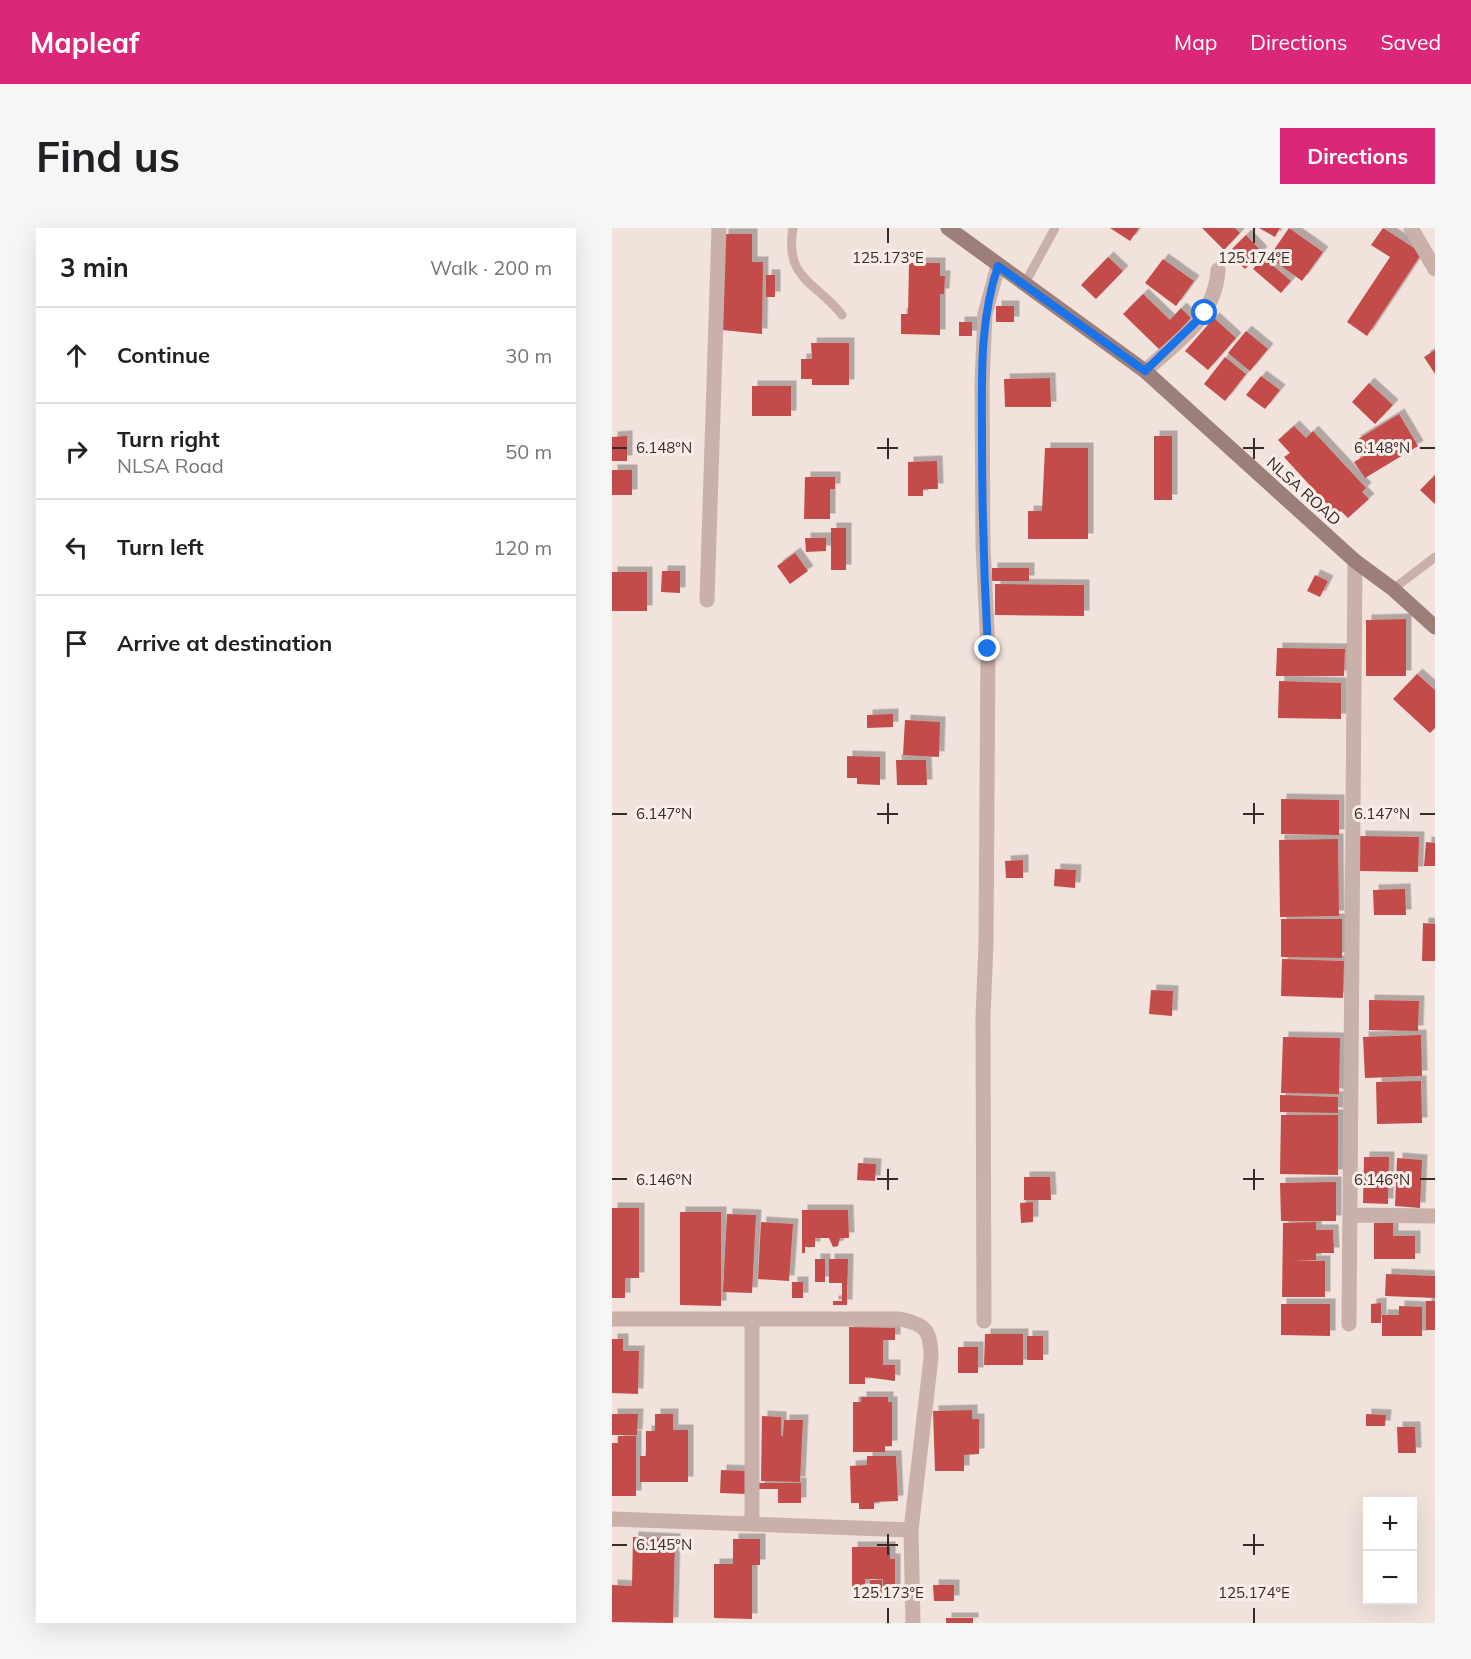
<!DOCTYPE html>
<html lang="en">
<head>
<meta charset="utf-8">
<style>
	body { margin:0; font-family:Mulish,sans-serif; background:#f6f6f6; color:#202124 }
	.controls { position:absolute; right:18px; bottom:18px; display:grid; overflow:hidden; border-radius:0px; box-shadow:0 6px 24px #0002 }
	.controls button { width:54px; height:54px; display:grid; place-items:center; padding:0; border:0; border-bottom:2px solid #e0e0e0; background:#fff; color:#202124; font:30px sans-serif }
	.stop { position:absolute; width:18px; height:18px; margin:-14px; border:4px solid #1a73e8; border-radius:50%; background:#fff }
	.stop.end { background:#1a73e8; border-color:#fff; box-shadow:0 2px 6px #0008 }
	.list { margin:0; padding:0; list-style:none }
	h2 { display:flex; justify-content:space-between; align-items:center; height:78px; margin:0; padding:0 24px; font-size:26px }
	h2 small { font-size:20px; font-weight:400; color:#757577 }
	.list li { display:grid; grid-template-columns:39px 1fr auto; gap:18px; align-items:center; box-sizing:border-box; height:96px; padding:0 24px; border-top:2px solid #e0e0e0 }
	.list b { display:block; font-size:22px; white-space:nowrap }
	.list p { margin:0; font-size:20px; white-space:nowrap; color:#757577 }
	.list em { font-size:20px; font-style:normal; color:#757577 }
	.icon { flex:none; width:33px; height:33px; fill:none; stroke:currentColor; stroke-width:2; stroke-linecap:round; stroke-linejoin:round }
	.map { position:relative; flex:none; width:823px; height:1395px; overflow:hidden; border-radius:0px }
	header { display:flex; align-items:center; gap:36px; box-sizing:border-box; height:84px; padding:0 30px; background:#db2777; color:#fff }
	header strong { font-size:28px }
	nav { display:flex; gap:33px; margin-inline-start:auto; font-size:21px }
	.intro { display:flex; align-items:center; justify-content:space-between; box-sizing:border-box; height:144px; padding:0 36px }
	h1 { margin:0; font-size:42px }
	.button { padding:15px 27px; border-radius:0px; background:#db2777; color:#fff; font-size:21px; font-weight:700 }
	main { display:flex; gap:36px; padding:0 36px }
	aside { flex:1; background:#fff; border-radius:0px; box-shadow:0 6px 24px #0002 }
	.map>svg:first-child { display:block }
	.building { fill:#c34c48; filter:url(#shadow) }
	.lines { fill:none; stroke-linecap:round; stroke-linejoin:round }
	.lane { stroke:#c9b0a8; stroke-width:9 }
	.street { stroke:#c9b0a8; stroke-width:15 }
	.secondary { stroke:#9d7f79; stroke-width:15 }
	.route { stroke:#1a73e8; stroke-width:8 }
	.ticks { fill:none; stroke:#362928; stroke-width:2 }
	.labels { text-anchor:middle; stroke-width:6; stroke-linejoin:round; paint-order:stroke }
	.street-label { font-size:16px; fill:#362928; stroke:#f9ede8 }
	.ticks-label { font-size:15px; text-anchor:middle; fill:#362928; stroke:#f9ede8; stroke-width:6; stroke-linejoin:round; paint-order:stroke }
</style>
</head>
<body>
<header>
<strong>Mapleaf</strong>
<nav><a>Map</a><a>Directions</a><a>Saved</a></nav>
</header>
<div class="intro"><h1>Find us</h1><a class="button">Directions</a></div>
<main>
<aside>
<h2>3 min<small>Walk · 200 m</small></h2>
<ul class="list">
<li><svg class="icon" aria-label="ahead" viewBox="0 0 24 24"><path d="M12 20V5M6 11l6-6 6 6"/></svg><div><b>Continue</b></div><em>30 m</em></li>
<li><svg class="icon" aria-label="right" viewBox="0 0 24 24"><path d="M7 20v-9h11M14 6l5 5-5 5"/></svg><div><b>Turn right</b><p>NLSA Road</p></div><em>50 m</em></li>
<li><svg class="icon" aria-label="left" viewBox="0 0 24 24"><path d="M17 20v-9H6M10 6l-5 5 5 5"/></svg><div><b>Turn left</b></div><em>120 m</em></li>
<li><svg class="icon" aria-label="arrive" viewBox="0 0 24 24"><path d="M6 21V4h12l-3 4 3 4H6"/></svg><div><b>Arrive at destination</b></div></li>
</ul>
</aside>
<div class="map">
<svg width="823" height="1395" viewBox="0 0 823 1395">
	<defs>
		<filter id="shadow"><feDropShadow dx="5.5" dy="-5.5" stdDeviation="0" flood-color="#0004"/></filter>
	</defs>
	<rect width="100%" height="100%" fill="#f1e2dc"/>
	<path class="building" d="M498,0H527L518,13Z
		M590,0H623L628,5L612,22Z
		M647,0H668L663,9Z
		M677,0L711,24L690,53L657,29Z
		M771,0L810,25L755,108L735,94L778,29L759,17Z
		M111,6H140V34H151L150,106L110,102Z
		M634,7L650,24L633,41L616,25Z
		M496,29L511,43L484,71L469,57Z
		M651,29L679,53L669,65L641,41Z
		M551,31L582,53L564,78L533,55Z
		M297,35H328V48H333L332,66H328V107L289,106V86H296Z
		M154,47H163V69H154Z
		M531,66L558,92L569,80L580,91L549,123L511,86Z
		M384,78H402V94H384Z
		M602,90L624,110L596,142L573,123Z
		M347,94H360V108H347Z
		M634,103L656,121L638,143L616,125Z
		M199,115H237V157H200V151H189V131H200Z
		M823,122V146L812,129Z
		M613,129L634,146L613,173L592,156Z
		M649,148L668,162L653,181L634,167Z
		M438,150L439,179H393L392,151Z
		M757,155L781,177L763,196L740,174Z
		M140,158H179V188H140Z
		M787,186L806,218L753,250L742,234L752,228L743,213Z
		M682,198L694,210L701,203L754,260L750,264L757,271L736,290L729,283L725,287L672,229L678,225L666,212Z
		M15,208V233H0V209Z
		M542,208H560V272H542Z
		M433,220H476V311H416V283H430Z
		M325,233L326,261H311V268H296V234Z
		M0,242H20V267H0Z
		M823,247V276L808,262Z
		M193,249H223V261H218V291H192Z
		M219,300H234V342H219Z
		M193,310H214V323L194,324Z
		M183,325L196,343L178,356L165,338Z
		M380,340H417V353H380Z
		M50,343H68V365L49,364Z
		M0,344H35V383H0Z
		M703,347L716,353L708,369L695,363Z
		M383,356L472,357V388L383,387Z
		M794,391V448H754V392Z
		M665,420L733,421L732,448H664Z
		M805,446L823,462V500L818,505L781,471Z
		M667,453L729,455V491L666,490Z
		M281,486V499L255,500V487Z
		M293,492L328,494L327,529L291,527Z
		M235,528L268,529V557L245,556V550H235Z
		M284,532H314L315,557H285Z
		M669,571L727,572V607L669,606Z
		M748,608L807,609L806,644L748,643Z
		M726,611L727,688L668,689L667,612Z
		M814,614L823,615V638H812Z
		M411,632V650H394L393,633Z
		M443,641L464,642L463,660L442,658Z
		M793,661L794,687H762L761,662Z
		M669,691H730V730L669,729Z
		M811,695L823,696V733H810Z
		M670,731L732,733L731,770L669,768Z
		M539,762L561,763L560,788L537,786Z
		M757,772L807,773L806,803L757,802Z
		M809,807L810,848L753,850L751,809Z
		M671,809L728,810L727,866L669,865Z
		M809,853L810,895L765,896L764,854Z
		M668,867L726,869V885L668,884Z
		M669,887H726V947L668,946Z
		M752,929H777L776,976L751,975Z
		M785,930L810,932L808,980L783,978Z
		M246,935L264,936L263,953L245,952Z
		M412,949H438L439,972H412Z
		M724,954V993H669L668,955Z
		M421,974V994L409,995L408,975Z
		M0,980H27V1050H13V1070H0Z
		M190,982H236L237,1010H228L226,1018L221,1019L217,1010H203V1019H193V1025H190Z
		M68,984H109V1078L68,1077Z
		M115,986L144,987L140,1065L111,1064Z
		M149,994L181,996L177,1053L146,1051Z
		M704,994V1002H721L722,1025H704V1032L680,1033H713V1069H670L671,995Z
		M762,995H781V1008H803V1031H762Z
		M203,1031H213V1054H203Z
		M217,1031H236L235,1077H221V1073H230V1055H217Z
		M774,1046L823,1048V1070L773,1068Z
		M180,1054H191V1070H180Z
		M814,1073H823V1102H814Z
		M769,1075V1095H759V1076Z
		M669,1076H718V1108L669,1107Z
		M787,1078L810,1079V1108H770V1087H787Z
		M237,1099L283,1100V1112H271V1137H283V1153L253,1149V1156H237Z
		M373,1106H411V1137H372Z
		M415,1108H431V1132H415Z
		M0,1111H11V1123H27L26,1166L0,1165Z
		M346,1119H366V1145H346Z
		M249,1169H276V1174H280V1218H273V1224H241V1174H249Z
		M360,1182V1191H367V1226L352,1227V1243H323L321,1183Z
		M0,1186H26L25,1207H0Z
		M43,1186H61V1202H76V1254H28V1228H34V1203H43Z
		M754,1186L774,1187L773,1198H754Z
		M150,1188L169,1189V1208H171L172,1192H191L188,1254L149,1253Z
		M785,1199H803L804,1225H786Z
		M6,1208H24V1268H0V1215H6Z
		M255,1228H284L286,1273L262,1274V1281H247V1275H239L238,1238L255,1237Z
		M109,1242L135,1243L134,1266L108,1265Z
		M147,1255H189V1275H166V1261H147Z
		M21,1309L63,1311L61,1395L0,1394V1357L20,1358Z
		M121,1311H148V1337H140V1391L102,1390V1336H121Z
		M240,1319H278V1331H283V1362H271V1351H253V1361H240Z
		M258,1352H270V1365H258Z
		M321,1357H342V1373H322Z
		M334,1390H361V1395H334Z"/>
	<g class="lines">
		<path class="lane" d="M181,0C172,52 205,54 230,87
			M412,57L443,0
			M781,361L823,329"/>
		<path class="street" d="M799,0L823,41
			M533,143C566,113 603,90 606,42
			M95,372L107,0
			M739,987L823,988
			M0,1091H288C314,1096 319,1103 319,1130L299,1302L301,1395
			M140,1093V1295
			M372,1093L371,790L374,715L376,421L371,317L370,155L373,86L386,38
			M737,1096L743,333
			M0,1291L299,1302"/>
		<path class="secondary" d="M336,0L533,143L743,333L781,361L823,399"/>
	</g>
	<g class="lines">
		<path class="route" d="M376,421C372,351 370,281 370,210C370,153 367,94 386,38L533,143L593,85"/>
	</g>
	<path class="ticks" d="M276,0V15M642,0V15M276,210V231M642,210V231M0,220H15M265,220H286M631,220H652M808,220H823M276,575V596M642,575V596M0,586H15M265,586H286M631,586H652M808,586H823M276,941V962M642,941V962M0,951H15M265,951H286M631,951H652M808,951H823M276,1306V1327M642,1306V1327M0,1317H15M265,1317H286M631,1317H652M276,1380V1395M642,1380V1395"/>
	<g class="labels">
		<g class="street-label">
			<text transform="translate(692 263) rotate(42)" y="6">NLSA ROAD</text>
		</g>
	</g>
	<g class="ticks-label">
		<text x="276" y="35">125.173°E</text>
		<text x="642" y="35">125.174°E</text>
		<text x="52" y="225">6.148°N</text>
		<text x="770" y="225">6.148°N</text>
		<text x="52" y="591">6.147°N</text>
		<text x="770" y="591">6.147°N</text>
		<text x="52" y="957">6.146°N</text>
		<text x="770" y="957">6.146°N</text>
		<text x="52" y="1322">6.145°N</text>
		<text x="276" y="1370">125.173°E</text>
		<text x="642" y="1370">125.174°E</text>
	</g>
</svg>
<div class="controls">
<button>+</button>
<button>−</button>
</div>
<div class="stop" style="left:593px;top:85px"></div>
<div class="stop end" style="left:376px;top:421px"></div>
</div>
</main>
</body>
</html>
